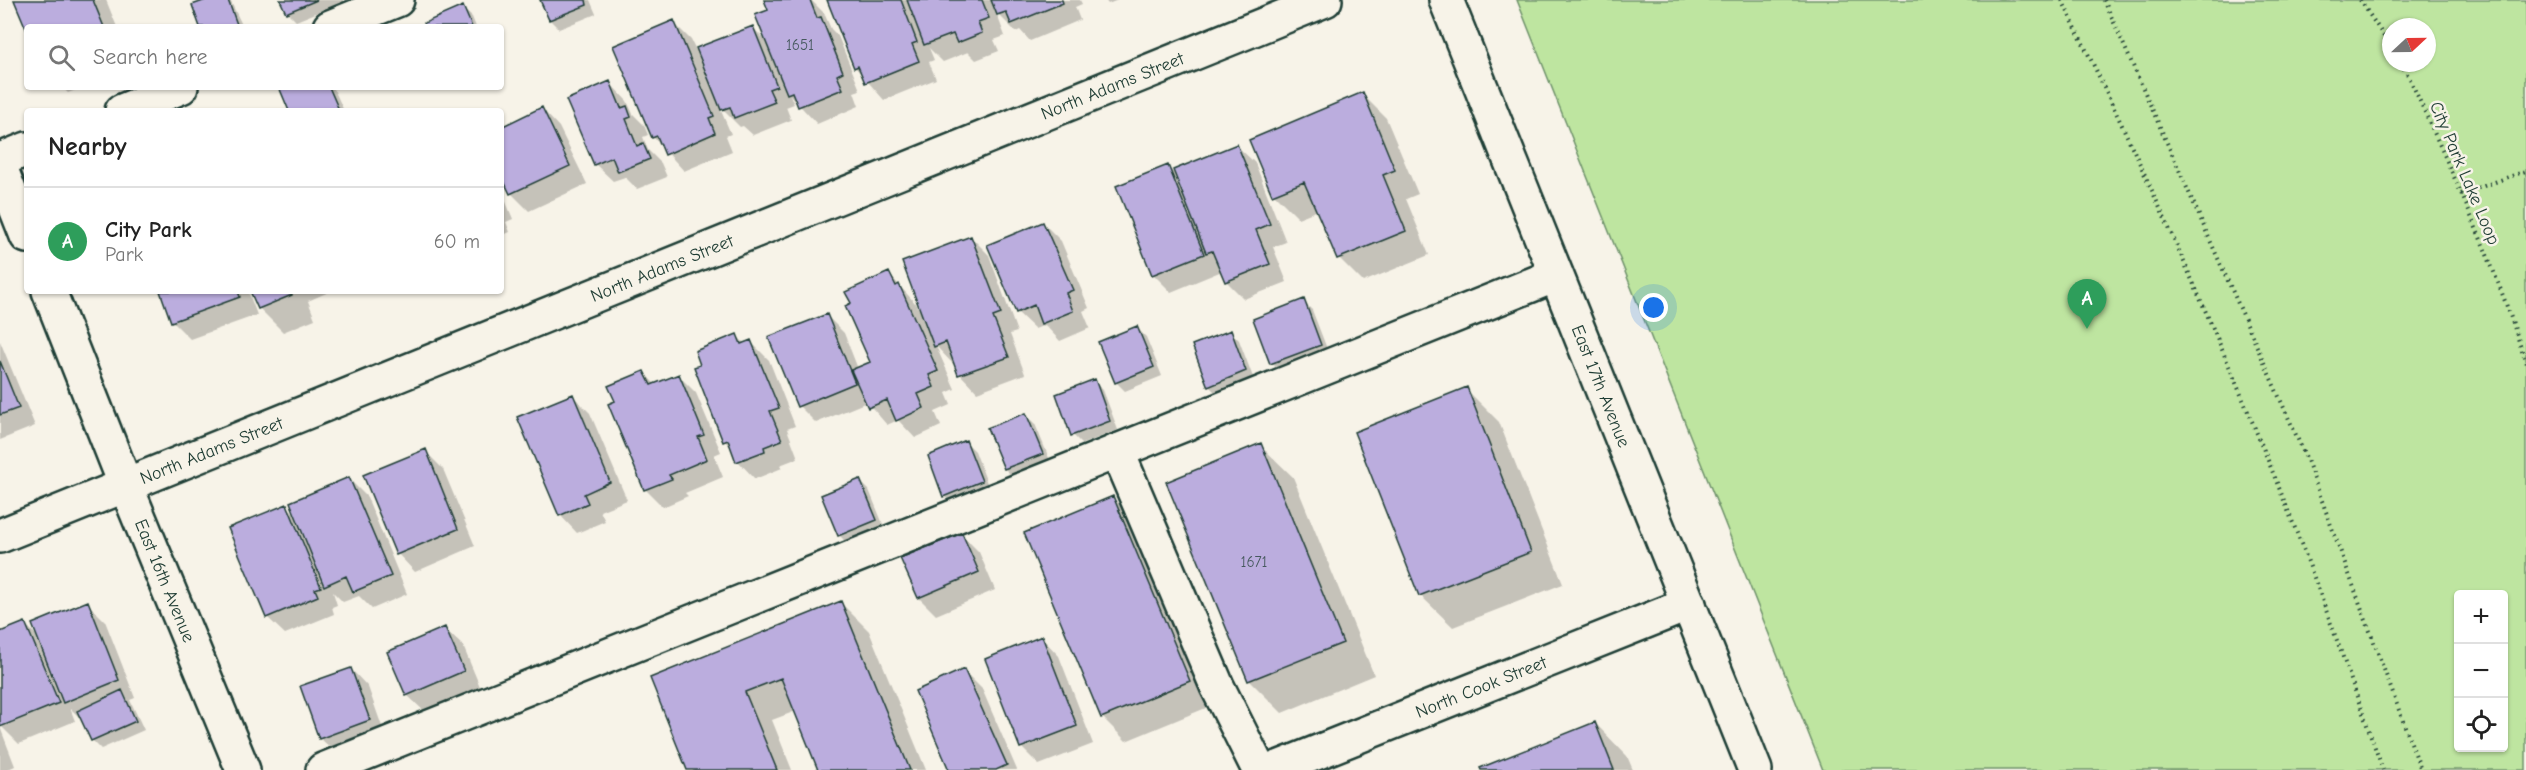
<!DOCTYPE html>
<html lang="en">
<head>
<meta charset="utf-8">
<style>
	body { margin:0; font-family:"Comic Neue",sans-serif; background:#f2f2f2; color:#222 }
	.controls { position:absolute; right:18px; bottom:18px; display:grid; overflow:hidden; border-radius:6px; box-shadow:0 2px 4px #0004 }
	.controls button { width:54px; height:54px; display:grid; place-items:center; padding:0; border:0; border-bottom:2px solid #e0e0e0; background:#fff; color:#222; font:30px sans-serif }
	.compass { position:absolute; left:2382px; top:18px; width:54px; height:54px; border-radius:50%; background:#fff; box-shadow:0 2px 4px #0004; rotate:68deg }
	.you { position:absolute; left:1654px; top:308px; width:21px; height:21px; margin:-15px; border:4px solid #fff; border-radius:50%; background:#1a73e8; box-shadow:0 0 0 9px #1a73e833 }
	.badge { display:grid; place-items:center; width:39px; height:39px; border-radius:50%; background:#0b8043; color:#fff; font-size:20px; font-weight:700 }
	.pin { position:absolute; translate:-50% -50px; filter:drop-shadow(0 2px 3px #0008) }
	.pin::after { content:''; position:absolute; top:32px; width:21px; height:18px; background:inherit; clip-path:polygon(0 0,100% 0,50% 100%) }
	.list { margin:0; padding:0; list-style:none }
	h2 { display:flex; justify-content:space-between; align-items:center; height:78px; margin:0; padding:0 24px; font-size:26px }
	h2 small { font-size:20px; font-weight:400; color:#767676 }
	.list li { display:grid; grid-template-columns:39px 1fr auto; gap:18px; align-items:center; box-sizing:border-box; height:108px; padding:0 24px; border-top:2px solid #e0e0e0 }
	.list b { display:block; font-size:22px; white-space:nowrap }
	.list p { margin:0; font-size:20px; white-space:nowrap; color:#767676 }
	.list em { font-size:20px; font-style:normal; color:#767676 }
	.icon { flex:none; width:33px; height:33px; fill:none; stroke:currentColor; stroke-width:2; stroke-linecap:round; stroke-linejoin:round }
	.map { position:relative; flex:none; width:2526px; height:770px; overflow:hidden }
	.search { position:absolute; background:#fff; box-shadow:0 2px 4px #0004; left:24px; top:24px; width:480px; height:66px; display:flex; align-items:center; gap:15px; box-sizing:border-box; padding:0 21px; border-radius:6px; color:#767676; font-size:22px }
	.panel { position:absolute; background:#fff; box-shadow:0 2px 4px #0004; left:24px; top:108px; width:480px; height:186px; border-radius:6px }
	.map>svg:first-child { display:block }
	.green { fill:#bee5a0; stroke:#6e916a; stroke-width:1.5; fill-rule:evenodd }
	.shadow { fill:#0003 }
	.building { fill:#bbadde; stroke:#1f3d34; stroke-width:1.5 }
	.lines { fill:none; stroke-linecap:round; stroke-linejoin:round }
	.minor-casing { stroke:#1f3d34; stroke-width:38 }
	.major-casing { stroke:#1f3d34; stroke-width:38 }
	.path { stroke:#1f3d34; stroke-width:4; stroke-dasharray:1.5 4.5; stroke-linecap:butt }
	.minor { stroke:#f7f3e8; stroke-width:33 }
	.major { stroke:#f7f3e8; stroke-width:33 }
	.labels { text-anchor:middle; stroke-width:5; stroke-linejoin:round; paint-order:stroke }
	.number-label { font-size:15px; fill:#46595e }
	.street-label { font-size:18px; fill:#1f3d34; stroke:#f7f3e8 }
</style>
</head>
<body>
<div class="map">
<svg width="2526" height="770" viewBox="0 0 2526 770">
	<rect width="100%" height="100%" fill="#f7f3e8"/>
	<filter id="ink" filterUnits="userSpaceOnUse"><feTurbulence type="fractalNoise" baseFrequency=".0167" numOctaves="2"/><feDisplacementMap in="SourceGraphic" scale="12" xChannelSelector="R" yChannelSelector="G"/><feConvolveMatrix kernelMatrix="1 2 1 2 8 2 1 2 1" color-interpolation-filters="sRGB"/></filter>
	<g filter="url(#ink)">
		<path class="green" d="M1517,0H2526V770H1823ZM2391,27H2427V63H2391ZM2458,594H2504V748H2458Z"/>
		<path class="shadow" d="M16,0H106L117,27H27Z
			M210,0H230L243,27H202Z
			M282,0H343V2L296,21L287,12Z
			M542,0H590L596,14L559,29L550,20Z
			M766,0H811L824,13L831,29L838,36L860,90L854,92L859,106L817,124L790,95L794,104L786,107L791,120L753,135L743,126L740,127L719,106L731,134L726,136L732,151L684,171L654,138L615,47L673,22L691,40L696,50L752,27L768,43L770,11Z
			M828,0H1080L1082,4L1075,7L1080,20L1030,41L1020,30L1016,32L996,12L1005,36L994,40L999,51L976,60L968,52L943,62L929,48L934,60L929,62L936,79L884,100L855,67Z
			M1105,0H1118L1108,4Z
			M462,8L472,17L476,27H428Z
			M610,83L627,101L633,114L644,125L648,135L643,137L648,150L661,163L667,177L637,189L625,177L613,181L595,164Z
			M62,87H83L68,93Z
			M280,87H333L344,111H291Z
			M1362,94L1386,118L1418,194L1406,199L1429,255L1363,282L1339,258L1318,210L1298,218L1274,194L1251,141Z
			M542,109L559,127L587,184L529,211L512,194L501,171V128Z
			M1237,146L1255,163L1286,242L1273,247L1287,282L1244,299L1226,281L1222,271L1171,292L1153,274L1168,167L1173,172Z
			M501,190L513,219L506,222L510,232L501,236Z
			M1043,223L1061,241L1089,308L1083,311L1090,328L1060,341L1045,325L1035,329L1017,312Z
			M971,237L989,255L1017,332L1010,334L1025,374L977,392L960,374L955,363L953,364L936,346L955,389L946,393L951,405L935,412L941,426L915,438L898,420L887,425L867,402L816,423L799,406L826,315L844,333L858,369L872,363L889,274L916,304L921,313L923,312Z
			M162,291H248L257,315L190,339L173,322Z
			M252,291H331L308,301L315,319L283,332L259,308Z
			M1303,301L1312,310L1329,354L1281,372L1272,363Z
			M1137,328L1146,337L1162,376L1125,391L1116,382Z
			M1230,331L1239,340L1254,380L1218,395L1209,386Z
			M737,336L745,344L751,342L769,360L795,426L787,429L798,458L780,465L782,468L755,479L738,461L734,451L725,441L696,368L702,365Z
			M0,341L35,426L0,440Z
			M644,373L656,385L679,376L696,393L721,452L714,455L723,477L685,493L688,496L663,507L645,489L617,402Z
			M1094,381L1103,390L1118,430L1082,444L1073,435Z
			M1466,389L1499,422L1563,584L1453,627L1420,595Z
			M572,395L590,413L627,500L600,511L605,521L577,533L560,515Z
			M1026,415L1035,424L1051,463L1014,478L1005,469L989,429Z
			M966,442L975,451L990,491L954,505L944,496Z
			M1260,445L1293,477L1374,675L1282,713L1250,681L1168,483Z
			M425,451L443,469L475,546L415,572L398,554Z
			M349,479L367,497L407,594L372,609L359,596L343,602L333,592L337,605L332,607L334,614L285,634L267,617L287,506L297,516Z
			M860,481L869,490L885,529L848,544L839,535Z
			M1113,498L1137,522L1213,705L1126,741L1102,717L1026,534Z
			M962,535L979,552L995,590L936,615L919,598Z
			M840,602L869,631L926,770H820L796,711L772,720L792,770H689L652,679Z
			M87,603L105,621L135,698L130,700L144,730L101,749L92,740L82,720L70,708L75,721L19,744L0,725V634L25,624L39,638Z
			M445,629L463,646L481,689L425,712L407,695Z
			M1042,638L1059,656L1093,744L1039,765L1021,747Z
			M351,669L368,687L386,738L338,755L320,738Z
			M964,671L982,689L1017,770H951Z
			M1595,723L1627,756L1633,770H1483Z
			M0,727L15,766L6,770H0Z"/>
		<path class="building" d="M14,0H93L104,27H27V31Z
			M206,0H228L238,27H200L192,5Z
			M280,0H317L286,13Z
			M540,0H586L587,5L549,20Z
			M764,0H810L817,18L821,17L843,72L837,75L843,89L798,107L792,92L787,94L755,15L768,10Z
			M827,0H901L917,42L912,44L919,61L865,83L858,66L854,68Z
			M907,0H982L989,18L978,22L982,33L957,43L953,34L924,45Z
			M991,0H1062L1063,3L1011,24L1006,12L997,15Z
			M463,6L472,27H426L424,23Z
			M674,20L714,116L709,118L715,133L665,155L657,136L652,138L613,46Z
			M753,26L777,86L769,89L775,102L734,118L730,107L721,110L696,48Z
			M610,81L621,108L627,106L631,117L626,119L637,146L643,143L650,159L618,172L612,157L594,165L566,100Z
			M279,87H329L339,110L289,111Z
			M1363,92L1395,170L1383,175L1406,231L1337,259L1304,182L1272,195L1249,140Z
			M542,107L570,166L510,194L501,175V127Z
			M1237,144L1270,224L1256,230L1270,264L1225,282L1212,251L1206,253L1173,170Z
			M1168,165L1204,254L1152,275L1116,186Z
			M1043,222L1073,290L1066,293L1073,311L1041,324L1034,305L1016,313L987,245Z
			M971,236L1001,314L993,317L1009,357L958,375L946,342L934,347L902,262Z
			M889,272L896,286L899,284L938,371L929,375L934,387L918,394L924,408L896,421L887,400L868,408L851,370L870,362L845,306L851,303L845,292Z
			M160,291H238L240,297L171,322Z
			M250,291H291L292,295L258,309Z
			M1304,299L1321,345L1270,364L1253,319Z
			M827,314L855,383L797,407L768,337Z
			M1137,326L1154,367L1115,383L1098,342Z
			M1231,330L1246,371L1208,387L1192,345Z
			M737,334L741,344L751,340L779,408L770,411L782,440L764,447L765,451L736,462L728,440L723,442L694,367L700,365L695,351Z
			M0,361L19,408L0,415Z
			M644,371L651,385L679,374L704,435L698,437L707,459L669,475L672,479L644,490L608,404L615,401L608,386Z
			M1095,379L1110,421L1071,436L1056,394Z
			M1467,387L1531,552L1419,596L1354,432Z
			M573,394L610,482L584,494L588,503L559,516L517,417Z
			M1026,413L1043,454L1004,469L987,428Z
			M966,440L982,481L943,497L928,456Z
			M1261,443L1343,643L1248,681L1166,482Z
			M426,449L458,529L396,555L363,475Z
			M349,477L391,576L353,592L346,576L324,586L290,502Z
			M860,479L877,520L838,536L821,495Z
			M1113,496L1190,681L1101,718L1024,533Z
			M287,504L321,587L315,589L318,596L266,618L228,528Z
			M962,533L979,572L918,598L900,558Z
			M88,601L119,680L63,703L32,624Z
			M841,601L910,770H818L781,678L745,692L777,770H687L650,678Z
			M25,622L59,703L0,727V632Z
			M445,627L464,671L406,696L387,652Z
			M1042,636L1077,726L1020,748L985,659Z
			M351,668L370,720L319,739L300,686Z
			M964,669L1007,765L996,770H949L915,691Z
			M122,690L136,721L91,741L77,711Z
			M1595,722L1614,770H1481L1480,768Z"/>
		<g class="lines">
			<defs>
				<g id="minor">
					<path d="M330,27L397,0"/>
					<path d="M122,111L181,87"/>
					<path d="M0,160L27,149"/>
					<path d="M0,167L27,236"/>
					<path id="s1" d="M49,291L126,486L243,770"/>
					<path d="M1117,451L1217,686L1259,770"/>
					<path id="s2" d="M0,536L1325,0"/>
					<path d="M323,770L1556,275"/>
					<path id="s3" d="M1273,770L1689,604"/>
				</g>
				<g id="major">
					<path id="s4" d="M1446,0L1755,770"/>
				</g>
			</defs>
			<use href="#minor" class="minor-casing"/>
			<use href="#major" class="major-casing"/>
			<path class="path" d="M2062,0C2145,169 2222,343 2291,518C2324,601 2353,686 2383,770
				M2104,0L2307,460L2421,770
				M2360,0L2391,47
				M2401,63L2410,79C2451,171 2497,267 2526,364
				M2461,194L2526,171"/>
			<use href="#minor" class="minor"/>
			<use href="#major" class="major"/>
		</g>
	</g>
	<g class="labels">
		<g class="number-label">
			<text x="800" y="50">1651</text>
			<text x="1254" y="567">1671</text>
		</g>
		<g class="street-label">
			<text dy="6" stroke="none"><textPath href="#s2" startOffset="1200">North Adams Street</textPath></text>
			<text transform="translate(2465 173) rotate(67)" y="6">City Park Lake Loop</text>
			<text dy="6" stroke="none"><textPath href="#s2" startOffset="714">North Adams Street</textPath></text>
			<text dy="6" stroke="none"><textPath href="#s4" startOffset="416">East 17th Avenue</textPath></text>
			<text dy="6" stroke="none"><textPath href="#s2" startOffset="228">North Adams Street</textPath></text>
			<text dy="6" stroke="none"><textPath href="#s1" startOffset="312">East 16th Avenue</textPath></text>
			<text dy="6" stroke="none"><textPath href="#s3" startOffset="224">North Cook Street</textPath></text>
		</g>
	</g>
</svg>
<div class="controls">
<button>+</button>
<button>−</button>
<button><svg class="icon" aria-label="locate" viewBox="0 0 24 24"><circle cx="12" cy="12" r="6"/><path d="M12 2v4M12 18v4M2 12h4M18 12h4"/></svg></button>
</div>
<svg class="compass" viewBox="-18 -18 36 36"><path d="M0-13l5 13h-10z" fill="#e53935"/><path d="M0 13l5-13h-10z" fill="#767676"/></svg>
<div class="you"></div>
<div class="pin badge" style="left:2087px;top:329px;background:#2e9e5b">A</div>
<div class="search"><svg class="icon" aria-label="search" viewBox="0 0 24 24"><circle cx="10" cy="10" r="6"/><path d="M15 15l6 6"/></svg>Search here</div>
<section class="panel">
<h2>Nearby<small></small></h2>
<ul class="list">
<li><span class="badge" style="background:#2e9e5b">A</span><div><b>City Park</b><p>Park</p></div><em>60 m</em></li>
</ul>
</section>
</div>
</body>
</html>
